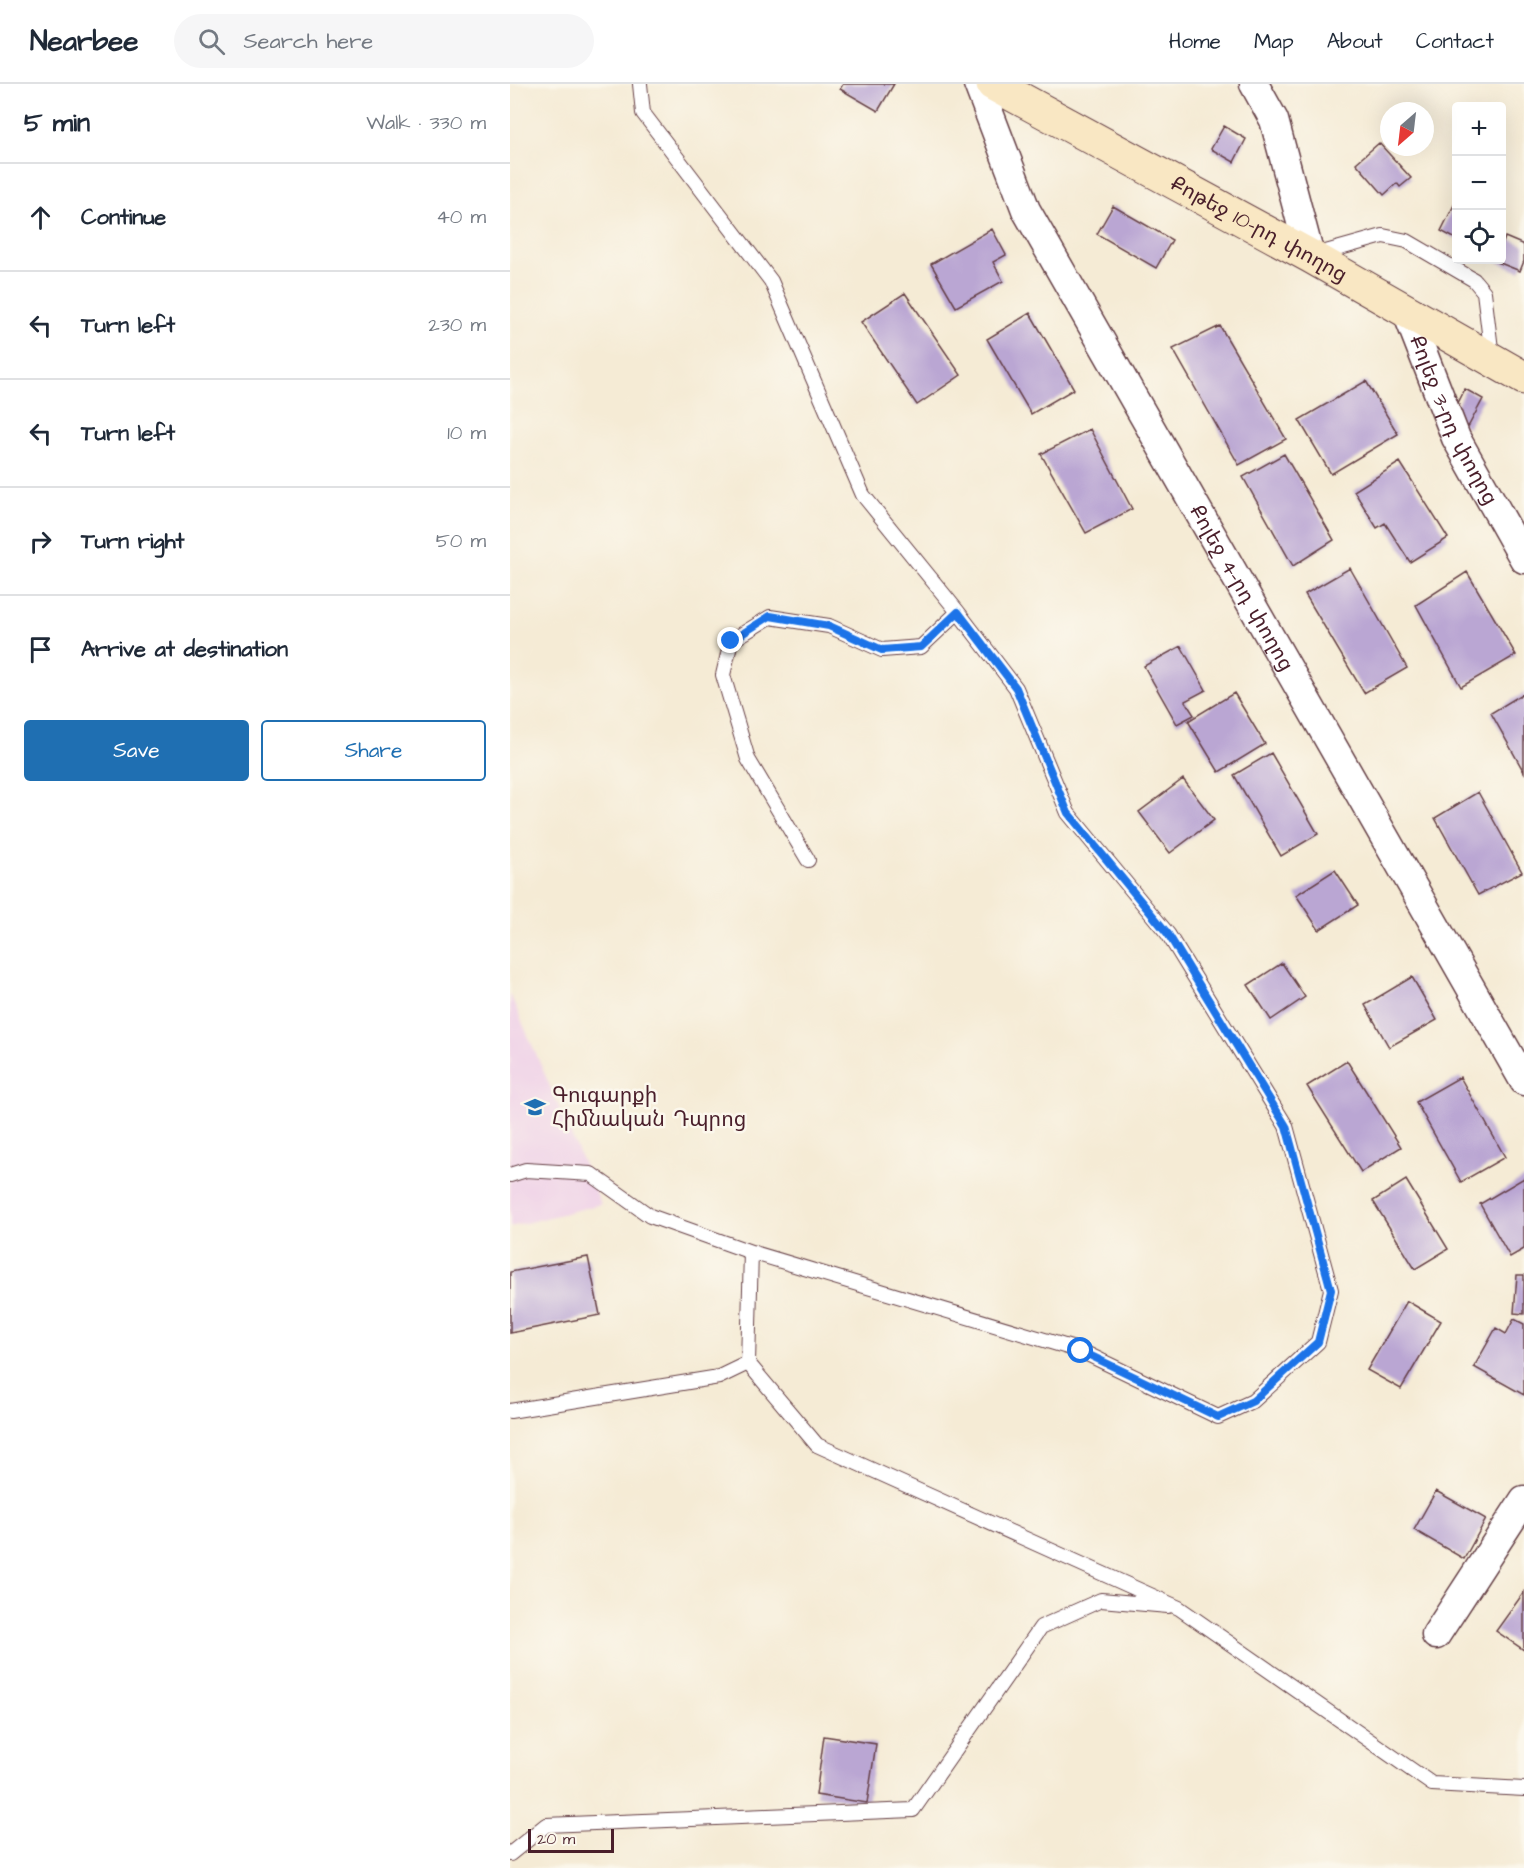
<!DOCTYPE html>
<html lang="en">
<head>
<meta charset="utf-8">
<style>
	body { margin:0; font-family:"Architects Daughter","Noto Sans Armenian",sans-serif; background:#f6f6f7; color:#1f2937 }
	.controls { position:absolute; right:18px; top:18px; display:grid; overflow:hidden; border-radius:6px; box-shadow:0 6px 24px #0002 }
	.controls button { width:54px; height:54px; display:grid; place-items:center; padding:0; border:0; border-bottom:2px solid #e0e1e3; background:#fff; color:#1f2937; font:30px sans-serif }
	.compass { position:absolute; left:870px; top:18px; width:54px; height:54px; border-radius:50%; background:#fff; box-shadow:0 6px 24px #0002; rotate:208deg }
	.scale { position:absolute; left:18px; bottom:15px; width:86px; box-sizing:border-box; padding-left:6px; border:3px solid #4a1f2b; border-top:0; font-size:16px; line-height:21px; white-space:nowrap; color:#4a1f2b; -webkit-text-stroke:4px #fbf7ec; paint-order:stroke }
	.stop { position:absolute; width:18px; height:18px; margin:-14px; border:4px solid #1a73e8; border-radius:50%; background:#fff }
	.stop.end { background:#1a73e8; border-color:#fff; box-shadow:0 2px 6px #0008 }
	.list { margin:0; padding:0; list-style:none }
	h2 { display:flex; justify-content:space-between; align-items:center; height:78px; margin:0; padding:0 24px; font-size:26px }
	h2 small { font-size:20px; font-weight:400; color:#747a83 }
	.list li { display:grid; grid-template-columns:39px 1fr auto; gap:18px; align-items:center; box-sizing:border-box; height:108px; padding:0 24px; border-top:2px solid #e0e1e3 }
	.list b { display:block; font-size:22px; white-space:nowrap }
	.list em { font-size:20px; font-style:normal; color:#747a83 }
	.actions { display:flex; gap:12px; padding:18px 24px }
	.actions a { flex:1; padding:14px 0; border:2px solid #1f6fb2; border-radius:6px; text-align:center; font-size:21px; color:#1f6fb2 }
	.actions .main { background:#1f6fb2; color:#fff }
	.icon { flex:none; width:33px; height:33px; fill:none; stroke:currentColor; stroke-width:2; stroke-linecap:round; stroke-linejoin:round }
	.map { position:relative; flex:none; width:1014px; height:1784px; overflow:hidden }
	header { display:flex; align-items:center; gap:36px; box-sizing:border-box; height:84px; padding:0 30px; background:#fff; border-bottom:2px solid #e0e1e3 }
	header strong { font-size:28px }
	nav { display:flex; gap:33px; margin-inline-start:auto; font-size:21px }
	.search { width:420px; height:54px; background:#f6f6f7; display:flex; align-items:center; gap:15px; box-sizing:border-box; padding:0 21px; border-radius:33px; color:#747a83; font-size:22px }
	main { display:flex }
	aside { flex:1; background:#fff }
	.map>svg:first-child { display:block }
	.built { fill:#efd0e7 }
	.building { fill:#baa6d3 }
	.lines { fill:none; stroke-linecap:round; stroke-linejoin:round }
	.lane-casing { stroke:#643e44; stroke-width:16 }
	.street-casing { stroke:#643e44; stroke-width:31 }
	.secondary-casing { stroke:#643e44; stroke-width:35 }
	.lane { stroke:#fff; stroke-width:14 }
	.street { stroke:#fff; stroke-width:28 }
	.secondary { stroke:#f9e7c3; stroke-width:33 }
	.route { stroke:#1a73e8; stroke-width:8 }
	.labels { text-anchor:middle; stroke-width:5; stroke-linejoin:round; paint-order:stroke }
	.street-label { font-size:21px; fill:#4a1f2b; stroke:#fbf7ec }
	.poi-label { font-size:21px; fill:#4a1f2b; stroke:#fbf7ec; text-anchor:start }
</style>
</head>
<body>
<header>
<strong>Nearbee</strong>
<div class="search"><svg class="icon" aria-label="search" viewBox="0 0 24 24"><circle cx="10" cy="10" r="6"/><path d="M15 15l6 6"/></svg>Search here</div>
<nav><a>Home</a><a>Map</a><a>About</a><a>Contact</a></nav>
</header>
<main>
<aside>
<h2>5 min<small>Walk · 330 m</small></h2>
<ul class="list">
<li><svg class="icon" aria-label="ahead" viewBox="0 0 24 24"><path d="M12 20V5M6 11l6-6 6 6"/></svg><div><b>Continue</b></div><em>40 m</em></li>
<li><svg class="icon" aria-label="left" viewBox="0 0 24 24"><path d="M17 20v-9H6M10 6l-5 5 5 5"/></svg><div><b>Turn left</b></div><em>230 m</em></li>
<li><svg class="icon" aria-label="left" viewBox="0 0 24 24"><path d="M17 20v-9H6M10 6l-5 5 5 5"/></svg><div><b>Turn left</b></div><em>10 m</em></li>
<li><svg class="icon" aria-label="right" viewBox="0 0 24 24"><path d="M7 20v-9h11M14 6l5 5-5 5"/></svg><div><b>Turn right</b></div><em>50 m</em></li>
<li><svg class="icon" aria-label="arrive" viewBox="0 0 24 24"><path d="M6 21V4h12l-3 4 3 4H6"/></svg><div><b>Arrive at destination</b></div></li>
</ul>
<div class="actions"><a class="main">Save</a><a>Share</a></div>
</aside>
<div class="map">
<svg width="1014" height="1784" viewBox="0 0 1014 1784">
	<rect width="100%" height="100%" fill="#fbf7ec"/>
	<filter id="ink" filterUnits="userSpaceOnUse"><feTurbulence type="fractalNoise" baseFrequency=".0167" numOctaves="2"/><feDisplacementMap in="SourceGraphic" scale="12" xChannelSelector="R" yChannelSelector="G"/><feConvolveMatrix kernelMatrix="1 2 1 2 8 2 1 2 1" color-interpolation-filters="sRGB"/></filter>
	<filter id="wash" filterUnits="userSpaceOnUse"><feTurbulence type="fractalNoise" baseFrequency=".008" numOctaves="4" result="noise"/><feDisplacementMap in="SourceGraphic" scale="24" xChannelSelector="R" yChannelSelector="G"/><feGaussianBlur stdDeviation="1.35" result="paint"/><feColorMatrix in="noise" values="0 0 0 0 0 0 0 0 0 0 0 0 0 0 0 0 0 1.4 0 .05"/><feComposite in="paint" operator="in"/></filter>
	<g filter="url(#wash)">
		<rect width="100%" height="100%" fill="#f5ebd5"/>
		<path class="built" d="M0,910L91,1120L0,1143Z"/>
		<g id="blocks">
			<path class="building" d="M333,0H384L368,27L330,5Z
				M714,42L736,55L724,78L701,65Z
				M869,59L901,94L890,103L887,99L874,111L846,79Z
				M946,117V155L931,147Z
				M603,122L662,156L646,184L587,150Z
				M482,145L496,171L483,178L493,197L446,223L421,180Z
				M995,153L1014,161V177L1010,187L985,177L992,176V162Z
				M395,209L451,291L407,321L351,238Z
				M520,229L564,305L521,330L477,255Z
				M710,242L776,355L729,381L663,265Z
				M856,297L888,350L821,390L789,336Z
				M955,305L973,315L958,343L941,333Z
				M580,345L622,425L576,449L531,370Z
				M774,370L824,456L783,482L733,393Z
				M890,378L938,454L900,478L875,439L867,444L844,407Z
				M840,484L897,584L854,609L795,510Z
				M957,488L1006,571L951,603L906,521Z
				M671,562L696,606L675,617L684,631L667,640L634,582Z
				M724,609L755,660L709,688L678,637Z
				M1014,609V688L981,629Z
				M761,669L808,750L771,772L724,691Z
				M673,695L704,736L660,769L629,728Z
				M968,708L1012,788L968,811L925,734Z
				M825,786L848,821L809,846L786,811Z
				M772,879L795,913L761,936L738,901Z
				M902,893L927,936L879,963L855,921Z
				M837,977L891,1063L851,1088L797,1002Z
				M950,993L995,1073L951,1098L906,1018Z
				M1014,1094V1165L1000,1173L970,1120Z
				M896,1096L938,1165L905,1185L863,1117Z
				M78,1173L90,1231L0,1249V1188Z
				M1007,1191H1014V1230L1004,1229Z
				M897,1217L931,1237L891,1305L857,1286Z
				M1004,1235L1014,1240V1311L964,1283L986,1244L996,1250Z
				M926,1407L976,1435L954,1475L904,1446Z
				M1014,1508V1566L986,1547Z
				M314,1652L366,1660L357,1719L306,1711Z"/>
		</g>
	</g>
	<g filter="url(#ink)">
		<use href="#blocks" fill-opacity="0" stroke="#643e44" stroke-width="1.5"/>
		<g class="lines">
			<defs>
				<path id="lane" d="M130,0L133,29L261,197L353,411L448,528L506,604L558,729L658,850L776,1042L821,1206L808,1258L743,1317L708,1333L571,1267L241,1168L238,1279L307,1361L669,1524L922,1700L1014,1705
					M805,171L873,152L897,157L964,196L974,208L982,273
					M298,776L238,675L213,591L221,557L260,533L319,542L372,566L411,563L448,528
					M0,1091L16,1086L81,1090L140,1132L241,1168
					M0,1327L209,1293L238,1279
					M0,1770L36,1741L403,1726L531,1543L591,1516L658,1522"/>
				<g id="street">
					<path id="s1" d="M468,0L516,126L1014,997"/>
					<path d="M744,0L764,36L800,172"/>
					<path id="s2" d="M896,226L946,354L1014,475"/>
					<path d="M926,1551L1014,1416"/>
				</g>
				<g id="secondary">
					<path id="s3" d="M483,0L800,172L1014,294"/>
				</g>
			</defs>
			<use href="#lane" class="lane-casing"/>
			<use href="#street" class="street-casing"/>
			<use href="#secondary" class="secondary-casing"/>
			<use href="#lane" class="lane"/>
			<use href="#street" class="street"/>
			<use href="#secondary" class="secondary"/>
		</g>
	</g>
	<g class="lines" filter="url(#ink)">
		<path class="route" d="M221,557L260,532L319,542L372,566L411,563L448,528L506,604L558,729L658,850L776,1042L821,1206L808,1258L743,1317L708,1333L571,1267"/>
	</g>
	<defs>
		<symbol id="school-bare" viewBox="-9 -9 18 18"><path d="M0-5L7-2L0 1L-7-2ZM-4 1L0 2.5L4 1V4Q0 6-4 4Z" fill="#1f6fb2" stroke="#fbf7ec" stroke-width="2.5" paint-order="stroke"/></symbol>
	</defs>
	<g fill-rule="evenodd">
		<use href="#school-bare" x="10" y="1008" width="30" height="30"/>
	</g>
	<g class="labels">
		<g class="street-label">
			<text dy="7" stroke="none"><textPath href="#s3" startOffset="303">Քոթեջ 10-րդ փողոց</textPath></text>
			<text dy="7" stroke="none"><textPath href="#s2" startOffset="120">Քոլեջ 3-րդ փողոց</textPath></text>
			<text dy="7" stroke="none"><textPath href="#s1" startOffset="570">Քոլեջ 4-րդ փողոց</textPath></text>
		</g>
		<g class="poi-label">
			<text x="42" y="1018">Գուգարքի<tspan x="42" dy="24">Հիմնական Դպրոց</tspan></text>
		</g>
	</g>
</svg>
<div class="controls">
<button>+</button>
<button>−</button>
<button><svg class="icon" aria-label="locate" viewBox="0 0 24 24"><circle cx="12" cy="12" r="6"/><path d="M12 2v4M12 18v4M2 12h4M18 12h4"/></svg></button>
</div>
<svg class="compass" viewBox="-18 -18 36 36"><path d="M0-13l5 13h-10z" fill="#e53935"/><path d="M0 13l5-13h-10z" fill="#747a83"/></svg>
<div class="scale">20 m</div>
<div class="stop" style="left:571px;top:1267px"></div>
<div class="stop end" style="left:221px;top:557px"></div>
</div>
</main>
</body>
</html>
